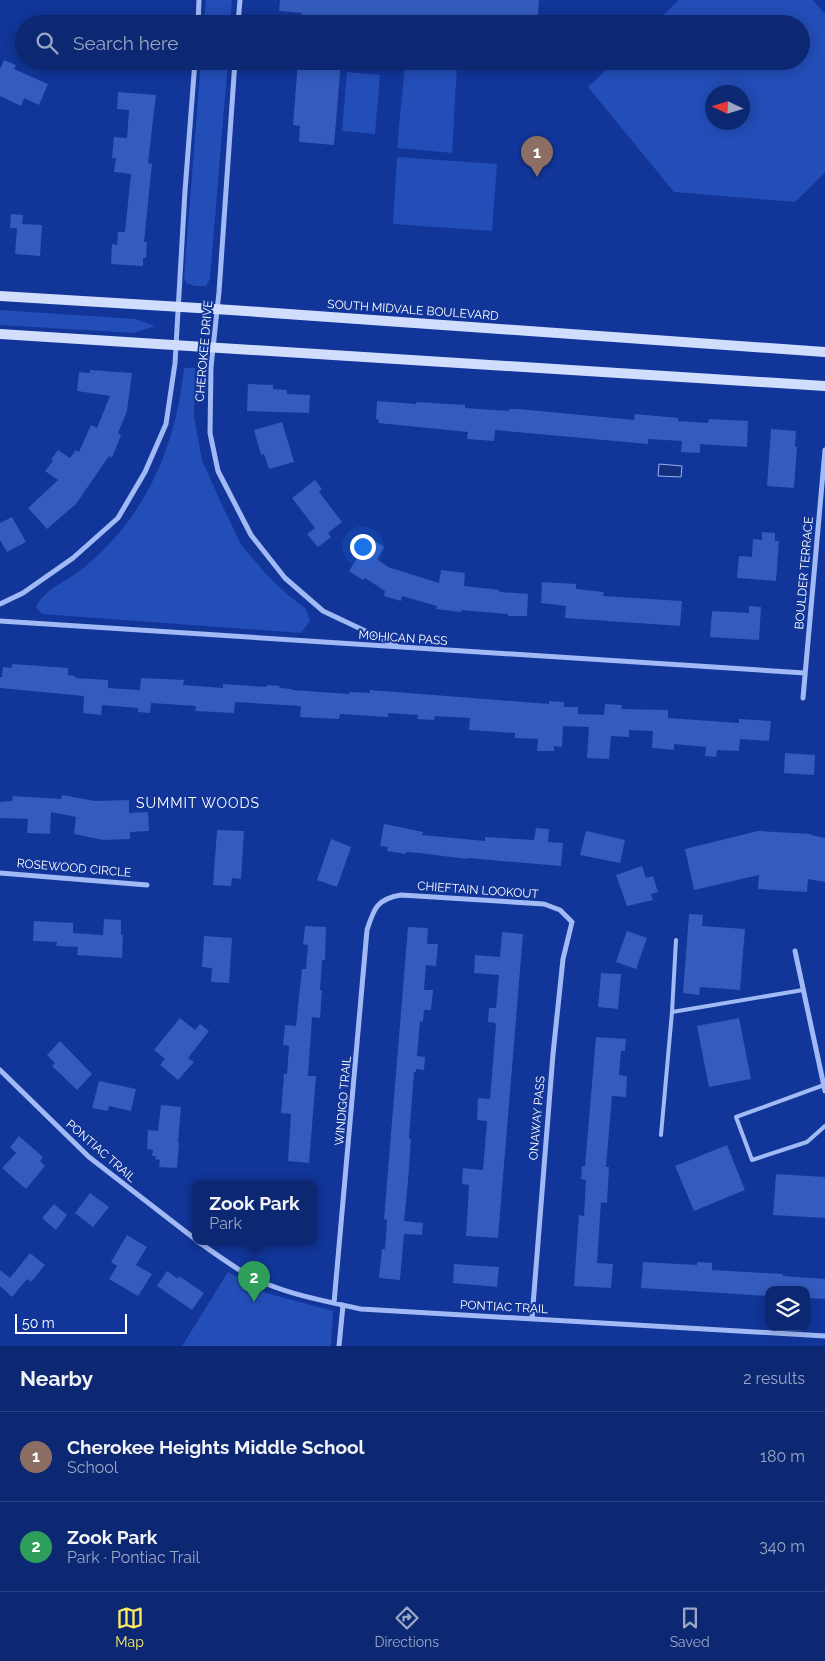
<!DOCTYPE html>
<html lang="en">
<head>
<meta charset="utf-8">
<style>
	body { margin:0; font-family:Raleway,sans-serif; background:#1b347a; color:#f1f3f6 }
	.controls { position:absolute; right:15px; bottom:15px; display:grid; overflow:hidden; border-radius:10px; box-shadow:0 2px 12px #0003 }
	.controls button { width:45px; height:45px; display:grid; place-items:center; padding:0; border:0; border-bottom:1px solid #2d4484; background:#0d2872; color:#f1f3f6; font:25px sans-serif }
	.compass { position:absolute; left:705px; top:85px; width:45px; height:45px; border-radius:50%; background:#0d2872; box-shadow:0 2px 12px #0003; rotate:274deg }
	.scale { position:absolute; left:15px; bottom:12px; width:112px; box-sizing:border-box; padding-left:5px; border:2px solid #fff; border-top:0; font-size:14px; line-height:18px; white-space:nowrap; color:#fff; -webkit-text-stroke:4px #113598; paint-order:stroke }
	.you { position:absolute; left:362px; top:546px; width:18px; height:18px; margin:-12px; border:4px solid #fff; border-radius:50%; background:#1a73e8; box-shadow:0 0 0 8px #1a73e833 }
	.badge { display:grid; place-items:center; width:32px; height:32px; border-radius:50%; background:#ffec64; color:#fff; font-size:16px; font-weight:700 }
	.pin { position:absolute; translate:-50% -41px; filter:drop-shadow(0 1px 2px #0008) }
	.pin::after { content:''; position:absolute; top:26px; width:18px; height:15px; background:inherit; clip-path:polygon(0 0,100% 0,50% 100%) }
	.popup { position:absolute; left:192px; top:1180px; width:125px; height:65px; box-sizing:border-box; display:grid; place-content:center; border-radius:10px; background:#0d2872; filter:drop-shadow(0 1px 4px #0005); font-size:16px; white-space:nowrap; color:#9aa6c4 }
	.popup b { font-size:19px; color:#f1f3f6 }
	.popup::after { content:''; position:absolute; left:50%; top:100%; margin-left:-10px; border:10px solid transparent; border-top-color:#0d2872 }
	.list { margin:0; padding:0; list-style:none }
	h2 { display:flex; justify-content:space-between; align-items:center; height:65px; margin:0; padding:0 20px; font-size:21px }
	h2 small { font-size:16px; font-weight:400; color:#9aa6c4 }
	.list li { display:grid; grid-template-columns:32px 1fr auto; gap:15px; align-items:center; box-sizing:border-box; height:90px; padding:0 20px; border-top:1px solid #2d4484 }
	.list b { display:block; font-size:19px; white-space:nowrap }
	.list p { margin:0; font-size:16px; white-space:nowrap; color:#9aa6c4 }
	.list em { font-size:16px; font-style:normal; color:#9aa6c4 }
	.icon { flex:none; width:28px; height:28px; fill:none; stroke:currentColor; stroke-width:2; stroke-linecap:round; stroke-linejoin:round }
	.map { position:relative; flex:none; width:825px; height:1346px; overflow:hidden }
	.search { position:absolute; background:#0d2872; box-shadow:0 2px 12px #0003; left:15px; right:15px; top:15px; height:55px; display:flex; align-items:center; gap:12px; box-sizing:border-box; padding:0 18px; border-radius:28px; color:#9aa6c4; font-size:19px }
	.sheet { height:245px; background:#0d2872 }
	nav { display:flex; justify-content:space-around; align-items:center; box-sizing:border-box; height:70px; border-top:1px solid #2d4484; background:#0d2872; font-size:14px; color:#9aa6c4 }
	nav a { display:grid; justify-items:center; gap:2px }
	nav .on { color:#ffec64 }
	.map>svg:first-child { display:block }
	.green { fill:#234db7; fill-rule:evenodd }
	.water { fill:#142f7b; stroke:#93b1f7 }
	.building { fill:#345bbe }
	.lines { fill:none; stroke-linecap:round; stroke-linejoin:round }
	.service { stroke:#a1b9f4; stroke-width:4 }
	.minor { stroke:#a1b9f4; stroke-width:5 }
	.secondary { stroke:#d1ddfd; stroke-width:10 }
	.labels { text-anchor:middle; stroke-width:4; stroke-linejoin:round; paint-order:stroke }
	.street-label { font-size:12px; fill:#fff; stroke:#113598 }
	.neighbourhood-label { font-size:14px; letter-spacing:1px; fill:#fff; stroke:#113598 }
</style>
</head>
<body>
<div class="map">
<svg width="825" height="1346" viewBox="0 0 825 1346">
	<rect width="100%" height="100%" fill="#113598"/>
	<path class="green" d="M206,0H232L230,24H204Z
		M679,0H813L825,14V173L795,202L674,192L588,87L615,61H801V24H654ZM712,92H742V122H712Z
		M201,61H228L210,279L206,286H195L186,283L184,277Z
		M405,64L457,66L452,153L397,148Z
		M347,72L380,75L375,134L342,131Z
		M397,157L497,164L492,231L393,224Z
		M0,310L135,319L155,326L134,333L0,325Z
		M184,368H195L194,417L202,460L222,505L242,546L268,576L288,595L306,609L310,621L301,633L42,614L36,607C45,588 66,582 82,569C145,519 176,447 184,368Z
		M228,1272L266,1293L333,1311L331,1346H182Z"/>
	<path class="water" d="M659,464L682,466L681,477L658,476Z"/>
	<path class="building" d="M280,0H539L537,24H417L390,22V24H301L302,13L279,11Z
		M4,60L16,65L14,69L48,84L39,105L24,98L21,106L0,96V69Z
		M298,61H341L334,145L299,142L300,126L293,125Z
		M118,92L156,95L148,163L152,164L144,242H147L146,258H143V266L111,264L112,244L117,245L118,232H125L131,174L114,172L116,158H112L114,137L127,138L129,110L117,109Z
		M11,214L23,215L22,224L42,225L40,256L15,254L17,228H10Z
		M90,370L132,373L127,411L118,433L121,435L112,458L109,456L76,504L47,529L28,508L58,480L45,471L53,461L51,460L58,450L70,458L76,450L79,452L91,425L97,428L110,396L77,391L79,372L90,373Z
		M248,384L273,385V389L287,390V394L310,395L309,413L247,411Z
		M377,401L416,404V402L465,405V408L509,411V409H519L634,420L635,414L678,418V421L708,423L709,419L748,421L747,447L700,444V453L681,452L682,441L648,439V444L495,430L494,441L467,439L468,432L378,423L379,420L376,419Z
		M282,422L294,462L269,469L264,454L261,455L254,430Z
		M771,429L796,431L795,447H797L794,488L767,486Z
		M315,480L322,489L319,492L342,522L328,533L331,537L318,547L307,534L315,528L292,498Z
		M12,517L26,542L7,552L0,540V523Z
		M762,532L775,533V541H779L776,581L737,578L739,556L752,557L753,539L762,540Z
		M370,538L384,547L377,559L388,567L439,583L441,570L465,573L464,586L500,590L499,592L528,594L527,616H508V614L461,610V612L436,609L437,606L402,596L401,601L384,596L385,591L365,578L363,580L349,571Z
		M542,582L576,584V589L604,592L603,596L682,601L680,626L565,618L566,606L541,603Z
		M749,606L761,607L759,640L710,637L712,611L749,613Z
		M12,664L68,668V675L75,676V678L108,680V688L140,690L141,678L184,680L183,685L223,688V684L266,687L267,685L280,686L279,688L292,689V690L349,694L350,692L370,693V690L549,704V701L564,702V707H578V714L604,715L605,704L622,705L621,709L668,710V718L739,723V719L771,721L769,741L740,739L739,751L717,750L716,757L705,756L706,747L674,744V750L652,748L653,731L629,730V737L611,736L609,759L587,758L589,727L563,726L562,747L554,746V751H537L538,739L515,738V733L469,730L470,718L435,716L434,720L417,719L418,715L388,713V717L340,714L339,719L300,717L301,706L235,702L234,713L195,711L196,706L151,703L150,713L138,712V708L102,705L101,715L83,713L84,696L0,688V677H2L3,667L12,668Z
		M785,753L815,755L814,775L784,773Z
		M62,795L95,801L129,800V813L148,812L149,831L130,832V839L103,840L74,834L76,817L51,812L50,834L27,833L28,819L0,818V802L12,801L13,796L61,799Z
		M384,824L423,832L422,835L485,841V837L534,840L536,828L549,829L548,842L563,843L561,866L467,858V859L419,853L406,852V854L387,851L388,847L380,846Z
		M217,830L244,831L241,879L232,878L231,886L213,885Z
		M586,831L625,840L620,863L580,855Z
		M758,831L811,834V835L825,838V882L808,879L807,892L758,889L759,875L694,890L685,849Z
		M331,839L351,847L337,887L317,880Z
		M642,866L646,878L653,876L658,892L651,894L653,900L627,906L616,875Z
		M689,914L703,915L702,926L745,929L740,990L700,987L699,995L683,993Z
		M104,919L121,920V935H123L122,958L77,955L78,947L56,946L57,942L33,941L34,921L73,923V933L103,935Z
		M305,926L326,927L325,960H322L320,990H322L320,1018L312,1017L308,1076H316L309,1163L288,1161L291,1114L281,1113L284,1074H287L289,1046L283,1045L285,1025L296,1026L302,969H306L308,945L303,944Z
		M408,927L428,928L427,944H438L436,966L426,965L424,990H433L431,1010H424L423,1022L420,1021L417,1056L425,1057L424,1070L416,1069V1072H414L409,1138L411,1139L408,1181L404,1221L423,1223L422,1235L404,1234L400,1280L379,1278L382,1249H385L387,1220L384,1219Z
		M627,931L647,938L636,969L616,962Z
		M502,932L523,934L498,1238L466,1236L469,1185L462,1184L463,1168L483,1170L487,1121L477,1120L478,1098L490,1099L496,1025L495,1023L488,1022L489,1008H496L499,975L474,973L475,955L500,957Z
		M204,936L232,938L229,983L211,982L212,968L202,967Z
		M601,973L621,974L618,1009L598,1007Z
		M180,1018L195,1030L200,1024L209,1031L188,1058L194,1062L178,1080L160,1065L165,1059L154,1050Z
		M739,1018L751,1079L709,1087L697,1026Z
		M596,1037L626,1039L625,1051H621L619,1075L627,1076L626,1097L612,1096L606,1167H609L607,1203L601,1202L597,1263L613,1264L611,1288L574,1286L579,1215L584,1216L586,1180L581,1179L582,1166H585Z
		M60,1041L92,1074L77,1090L52,1066L55,1063L47,1055Z
		M99,1081L136,1089L131,1111L109,1106L108,1111L92,1108Z
		M161,1105L181,1107L178,1142H179L177,1168L159,1167L160,1160L155,1159L156,1156H152L153,1150L147,1149L148,1130L158,1131Z
		M19,1136L43,1157L40,1161L45,1166L26,1189L2,1168L16,1153L10,1147Z
		M727,1145L745,1190L694,1211L675,1166Z
		M776,1174L825,1177V1218L773,1215Z
		M90,1193L109,1207L93,1227L75,1213Z
		M54,1204L67,1215L56,1230L42,1218Z
		M127,1235L147,1247L136,1265L152,1274L138,1296L109,1279L117,1266L111,1262Z
		M30,1253L45,1265L31,1282L27,1279L12,1297L0,1286V1270L10,1278Z
		M643,1262L697,1265V1262L712,1263V1270L783,1274V1276L825,1279V1299L806,1298V1290H769V1296L641,1288Z
		M454,1264L499,1267L497,1287L453,1283Z
		M167,1271L178,1279L179,1276L204,1293L192,1310L157,1286Z"/>
	<g class="lines">
		<path class="service" d="M672,1012L676,940
			M824,1085L736,1117L752,1160L807,1142L825,1126
			M661,1135L672,1012L803,990"/>
		<path class="minor" d="M198,24L199,0
			M238,24L240,0
			M235,61L219,292L211,367L210,433L218,471L251,535L285,578L323,611L397,646
			M0,604L23,593L73,558L118,518L145,472L166,424L175,363L185,191L195,61
			M0,621L805,673
			M803,698L825,450
			M0,873L147,885
			M795,951L825,1091
			M0,1070L89,1157L195,1239
			M197,1241C219,1256 242,1274 267,1284C296,1296 330,1302 361,1309L825,1336
			M334,1303L367,930C374,908 377,899 401,895L544,904L560,910L572,922L563,959L553,1054L532,1318
			M339,1346L343,1305"/>
		<path class="secondary" d="M0,296L231,310L825,352
			M0,334L825,386"/>
	</g>
	<g class="labels">
		<g class="street-label">
			<text transform="translate(413 310) rotate(4)" y="4">SOUTH MIDVALE BOULEVARD</text>
			<text transform="translate(204 351) rotate(-85)" y="4">CHEROKEE DRIVE</text>
			<text transform="translate(804 573) rotate(-85)" y="4">BOULDER TERRACE</text>
			<text transform="translate(403 638) rotate(4)" y="4">MOHICAN PASS</text>
			<text transform="translate(74 868) rotate(5)" y="4">ROSEWOOD CIRCLE</text>
			<text transform="translate(478 890) rotate(4)" y="4">CHIEFTAIN LOOKOUT</text>
			<text transform="translate(343 1101) rotate(-85)" y="4">WINDIGO TRAIL</text>
			<text transform="translate(537 1118) rotate(-85)" y="4">ONAWAY PASS</text>
			<text transform="translate(101 1151) rotate(41)" y="4">PONTIAC TRAIL</text>
			<text transform="translate(504 1307) rotate(3)" y="4">PONTIAC TRAIL</text>
		</g>
		<g class="neighbourhood-label">
			<text x="198" y="808">SUMMIT WOODS</text>
		</g>
	</g>
</svg>
<div class="controls">
<button><svg class="icon" aria-label="layers" viewBox="0 0 24 24"><path d="M12 4l9 5-9 5-9-5zM3 14l9 5 9-5"/></svg></button>
</div>
<svg class="compass" viewBox="-18 -18 36 36"><path d="M0-13l5 13h-10z" fill="#e53935"/><path d="M0 13l5-13h-10z" fill="#9aa6c4"/></svg>
<div class="scale">50 m</div>
<div class="you"></div>
<div class="pin badge" style="left:537px;top:177px;background:#8d6e63">1</div>
<div class="pin badge" style="left:254px;top:1302px;background:#2e9e5b">2</div>
<div class="popup"><b>Zook Park</b>Park</div>
<div class="search"><svg class="icon" aria-label="search" viewBox="0 0 24 24"><circle cx="10" cy="10" r="6"/><path d="M15 15l6 6"/></svg>Search here</div>
</div>
<section class="sheet">
<h2>Nearby<small>2 results</small></h2>
<ul class="list">
<li><span class="badge" style="background:#8d6e63">1</span><div><b>Cherokee Heights Middle School</b><p>School</p></div><em>180 m</em></li>
<li><span class="badge" style="background:#2e9e5b">2</span><div><b>Zook Park</b><p>Park · Pontiac Trail</p></div><em>340 m</em></li>
</ul>
</section>
<nav>
<a class="on"><svg class="icon" aria-label="map" viewBox="0 0 24 24"><path d="M3 6l6-2 6 2 6-2v14l-6 2-6-2-6 2zM9 4v14M15 6v14"/></svg>Map</a>
<a><svg class="icon" aria-label="directions" viewBox="0 0 24 24"><path d="M12 3l9 9-9 9-9-9zM9 14v-3h6M13 9l2 2-2 2"/></svg>Directions</a>
<a><svg class="icon" aria-label="saved" viewBox="0 0 24 24"><path d="M7 4h10v16l-5-4-5 4z"/></svg>Saved</a>
</nav>
</body>
</html>
